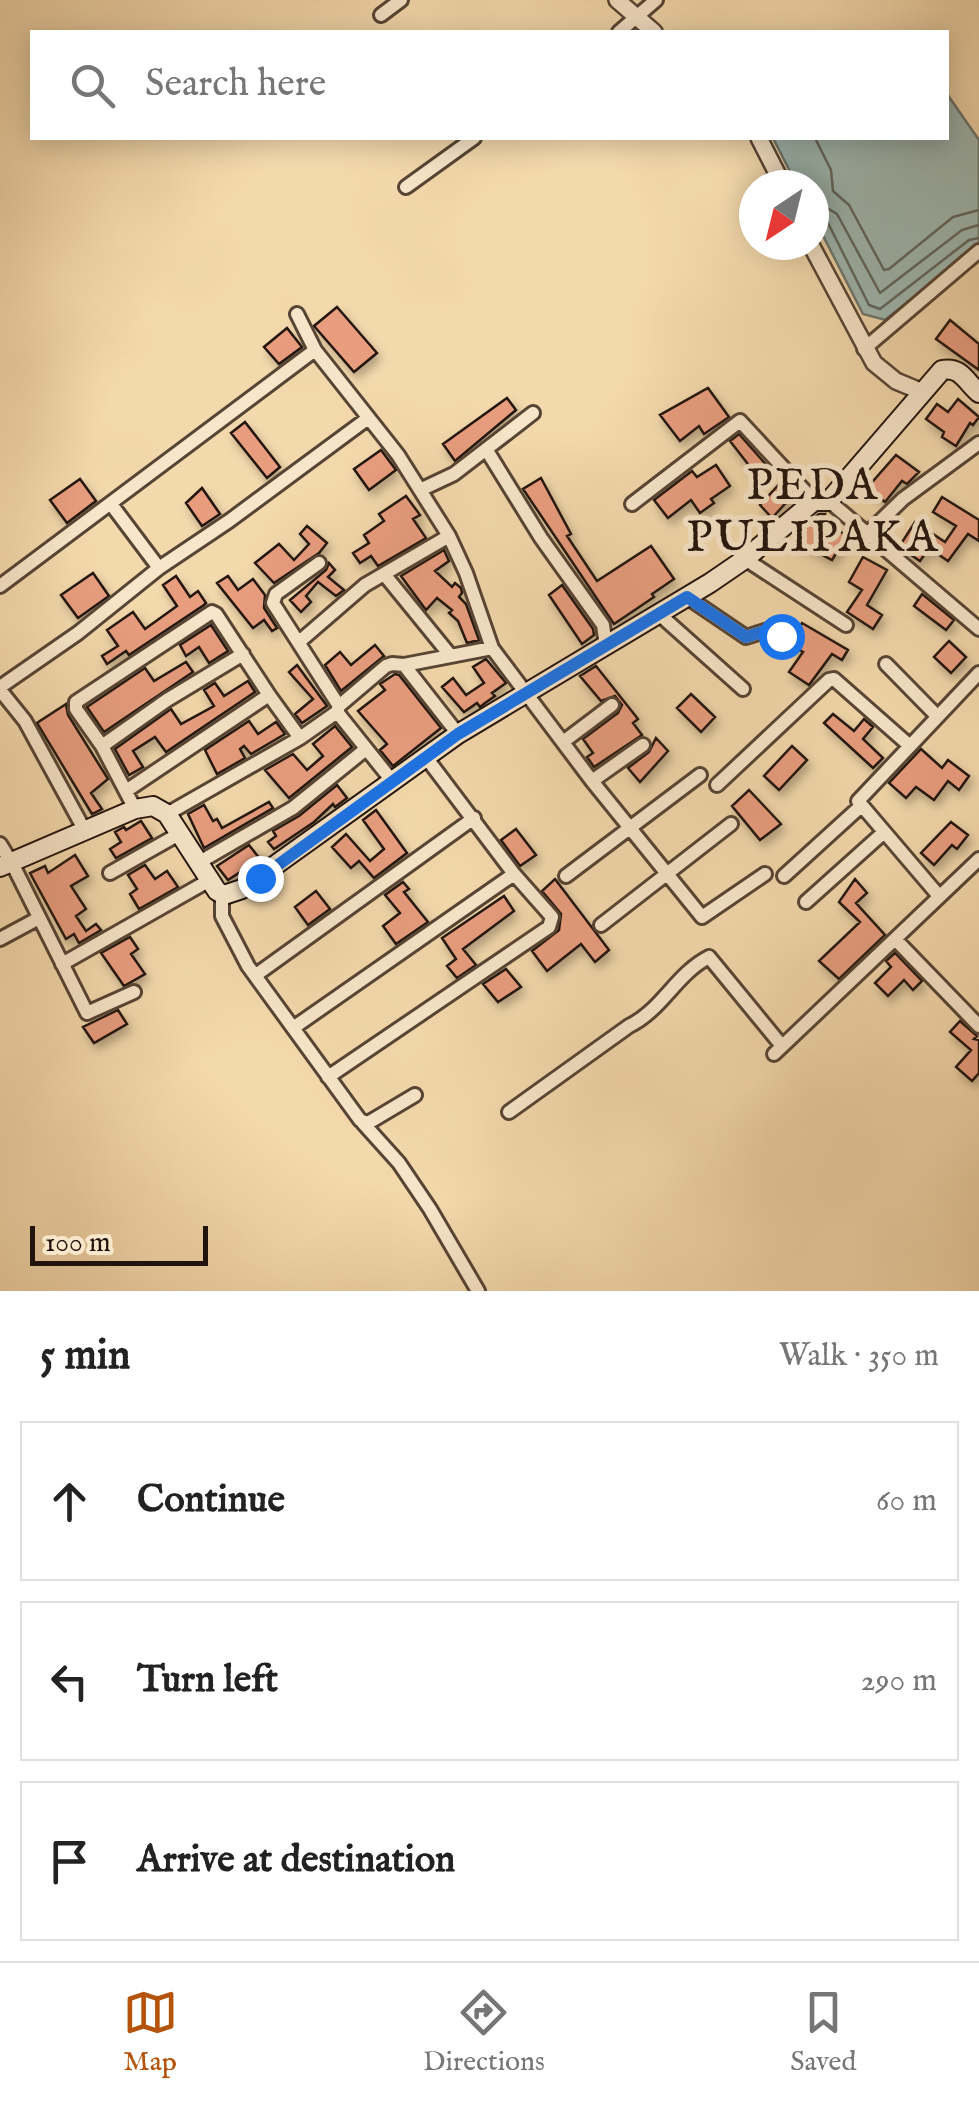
<!DOCTYPE html>
<html lang="en">
<head>
<meta charset="utf-8">
<style>
	body { margin:0; font-family:"IM FELL English",serif; background:#f2f2f2; color:#222 }
	.compass { position:absolute; left:739px; top:170px; width:90px; height:90px; border-radius:50%; background:#fff; box-shadow:0 5px 25px #0003; rotate:215deg }
	.scale { position:absolute; left:30px; bottom:25px; width:178px; box-sizing:border-box; padding-left:10px; border:5px solid #22130b; border-top:0; font-size:28px; line-height:35px; white-space:nowrap; color:#22130b; -webkit-text-stroke:8px #f8e6ca; paint-order:stroke }
	.stop { position:absolute; width:30px; height:30px; margin:-22px; border:8px solid #1a73e8; border-radius:50%; background:#fff }
	.stop.end { background:#1a73e8; border-color:#fff; box-shadow:0 2px 10px #0008 }
	.list { margin:0; padding:0; list-style:none }
	h2 { display:flex; justify-content:space-between; align-items:center; height:130px; margin:0; padding:0 40px; font-size:42px }
	h2 small { font-size:32px; font-weight:400; color:#767676 }
	.list li { display:grid; grid-template-columns:65px 1fr auto; gap:30px; align-items:center; box-sizing:border-box; height:160px; margin:0 20px 20px; padding:0 20px; border:2px solid #e0e0e0; border-radius:0px }
	.list b { display:block; font-size:38px; white-space:nowrap }
	.list em { font-size:32px; font-style:normal; color:#767676 }
	.icon { flex:none; width:55px; height:55px; fill:none; stroke:currentColor; stroke-width:2; stroke-linecap:round; stroke-linejoin:round }
	.map { position:relative; flex:none; width:979px; height:1291px; overflow:hidden }
	.search { position:absolute; background:#fff; box-shadow:0 5px 25px #0003; left:30px; right:30px; top:30px; height:110px; display:flex; align-items:center; gap:25px; box-sizing:border-box; padding:0 35px; border-radius:0px; color:#767676; font-size:38px }
	.sheet { height:670px; background:#fff }
	nav { display:flex; justify-content:space-around; align-items:center; box-sizing:border-box; height:140px; border-top:2px solid #e0e0e0; background:#fff; font-size:28px; color:#767676 }
	nav a { display:grid; justify-items:center; gap:5px }
	nav .on { color:#b45309 }
	.map>svg:first-child { display:block }
	.water { fill:#9eb9b3; stroke:#6c7770; stroke-width:2.5 }
	.lines { fill:none; stroke-linecap:round; stroke-linejoin:round }
	.shore { stroke:#60665f; stroke-width:2.5 }
	.building { fill:#e89d7f; stroke:#22130b; stroke-width:2.5; filter:url(#shadow) }
	.minor-casing { stroke:#564434; stroke-width:18 }
	.tertiary-casing { stroke:#564434; stroke-width:20 }
	.secondary-casing { stroke:#22130b; stroke-width:22 }
	.minor { stroke:#f8e6ca; stroke-width:12 }
	.tertiary { stroke:#f8e6ca; stroke-width:15 }
	.secondary { stroke:#f8e6ca; stroke-width:18 }
	.route { stroke:#1a73e8; stroke-width:12 }
	.labels { text-anchor:middle; stroke-width:10; stroke-linejoin:round; paint-order:stroke }
	.quarter-label { font-size:45px; letter-spacing:2.5px; fill:#22130b; stroke:#f8e6ca }
</style>
</head>
<body>
<div class="map">
<svg width="979" height="1291" viewBox="0 0 979 1291">
	<defs>
		<filter id="shadow"><feDropShadow dx="3.5" dy="6" stdDeviation="5" flood-color="#0004"/></filter>
	</defs>
	<rect width="100%" height="100%" fill="#f4d9ad"/>
	<filter id="stains"><feTurbulence type="fractalNoise" baseFrequency=".002" numOctaves="4"/><feColorMatrix values="0 0 0 0 .2 0 0 0 0 .09 0 0 0 0 .02 0 0 0 .5 -.17"/></filter>
	<radialGradient id="worn" r=".72"><stop offset=".6" stop-color="#630" stop-opacity="0"/><stop offset="1" stop-color="#630" stop-opacity=".3"/></radialGradient>
	<path class="water" d="M947,94L979,140V245L885,320L863,314L814,218V185H797L773,138H946Z"/>
	<g class="lines">
		<path class="shore" d="M815,138L831,170L833,191L849,205L884,270L889,269L953,217L979,210
			M814,200L837,214L880,293L962,230L979,225
			M814,216L827,221L869,305L880,309L969,240L979,238"/>
	</g>
	<path class="building" d="M337,307L377,353L354,372L314,326Z
		M950,320L979,344V370L936,339Z
		M287,328L302,347L279,364L264,347Z
		M708,388L729,417L704,434L699,426L680,441L660,415Z
		M507,398L516,410L455,461L443,444Z
		M958,399L979,417L973,425L970,423L956,446L942,437L944,432L926,419L937,404L948,412Z
		M245,422L280,467L267,478L231,433Z
		M739,434L769,468L758,477L730,441Z
		M381,450L396,470L369,490L354,469Z
		M896,455L919,472L907,484L902,481L885,502L867,488Z
		M716,465L730,486L711,499L714,503L700,513L691,500L668,518L654,500L692,471L697,477Z
		M541,478L571,534L567,536L597,581L651,546L674,579L652,594L654,597L614,624L523,489Z
		M80,479L96,501L67,523L50,500Z
		M782,481L794,494L772,518L760,505Z
		M202,488L220,514L202,526L186,503Z
		M406,496L420,515L413,519L426,538L378,566L371,556L360,563L353,553L369,543L364,535L384,521L379,514Z
		M942,497L979,520V541L968,534L948,561L929,548L920,561L899,547L915,522L945,542L956,526L933,512Z
		M819,514H825L822,520L847,536L832,560L798,542L810,521Z
		M307,526L327,543L319,553L274,583L255,563L279,544L294,560L309,544L300,534Z
		M444,550L449,561L435,571L452,587L455,583L461,588L462,593L459,597L466,604L479,640L467,643L458,621L449,613L452,610L437,598L426,610L401,576Z
		M863,557L887,570L867,605L882,615L873,629L847,612L862,590L849,582Z
		M329,563L335,570L328,577L344,590L336,596L318,582L306,596L311,602L301,612L290,600L326,570Z
		M93,573L109,596L78,618L61,595Z
		M176,576L190,597L198,591L206,603L204,605L129,655L126,651L107,664L102,656L118,646L107,630L133,612L145,629L177,606L163,585Z
		M228,576L238,590L253,579L265,595L264,608L277,628L272,631L264,620L253,628L217,583Z
		M562,585L593,629L594,635L582,644L549,595Z
		M922,594L954,620L946,630L914,606Z
		M802,623L848,650L842,660L832,654L809,685L789,672L803,652L789,644Z
		M211,625L228,651L209,663L199,647L186,656L180,645Z
		M949,641L966,657L951,673L934,657Z
		M375,645L384,656L341,691L325,665L340,652L351,665Z
		M486,659L506,683L492,693L495,696L485,703L480,707L477,703L464,712L442,687L453,678L466,695L484,683L473,667Z
		M186,662L193,672L104,732L87,707L145,668L154,681Z
		M297,665L327,706L302,723L295,714L313,699L289,672Z
		M596,666L638,719L633,723L642,735L594,767L587,757L593,753L583,739L618,713L622,705L615,696L601,701L580,676Z
		M395,674L399,675L441,728L393,766L380,750L387,744L358,711L385,690L380,684Z
		M248,681L255,692L166,752L155,737L133,751L143,767L129,775L115,749L171,709L181,724L214,706L204,690L215,683L224,696Z
		M691,694L715,717L701,732L677,708Z
		M66,704L68,715L108,779L91,793L102,809L92,814L37,723Z
		M833,714L854,731L864,719L873,727L863,739L883,758L873,768L824,723Z
		M249,721L258,734L276,722L285,734L251,754L244,746L240,749L245,758L217,774L205,750Z
		M335,726L352,747L289,798L265,770L293,754L307,770L323,756L313,744Z
		M656,738L668,751L640,782L628,768L649,752Z
		M792,746L807,760L779,790L764,776Z
		M921,749L942,768L948,760L969,776L959,790L948,781L934,800L916,787L906,798L889,783Z
		M337,785L347,798L335,807L333,804L314,822L274,849L268,842L276,836L273,831L299,816Z
		M749,790L781,824L760,840L732,806Z
		M269,802L273,808L204,848L188,814L204,805L213,821L217,819L222,828Z
		M376,810L407,853L374,878L359,861L351,868L332,847L346,834L370,861L384,849L363,820Z
		M141,821L152,838L116,858L110,849L121,842L115,832L124,827L126,830Z
		M951,822L968,835L957,849L952,845L934,865L921,853Z
		M516,829L536,855L520,866L501,840Z
		M249,845L260,859L228,880L217,866Z
		M75,855L88,876L71,886L86,909L76,916L86,931L96,924L101,930L79,943L74,934L66,939L30,873L45,866L48,873Z
		M145,865L155,879L167,871L178,887L139,909L130,894L137,889L128,875Z
		M555,879L609,950L595,962L581,944L547,971L532,951L559,930L561,914L542,891Z
		M855,879L867,893L856,903L885,935L839,979L819,961L860,922L839,902Z
		M403,882L409,889L404,892L428,922L396,944L383,926L400,913L385,895Z
		M316,891L330,909L308,925L295,907Z
		M504,896L514,911L463,949L476,965L457,978L447,966L456,959L442,938Z
		M130,937L138,949L131,954L145,974L124,986L101,953Z
		M895,953L922,981L913,990L904,980L888,996L875,983L891,967L886,961Z
		M506,969L521,987L498,1002L483,984Z
		M118,1010L127,1024L94,1043L83,1027Z
		M960,1021L977,1036L974,1039L979,1040V1073L972,1081L956,1067L971,1050L950,1032Z"/>
	<g class="lines">
		<defs>
			<path id="minor" d="M381,15L401,0
				M619,32L656,0
				M406,187L474,138
				M297,314L315,350L398,455L449,536L466,573L492,648L592,781L702,917L765,874
				M864,349L979,251
				M486,449L541,538L603,625L606,646
				M420,490L454,474L533,413
				M829,501L979,629
				M111,504L159,568
				M632,504L740,421L814,501
				M866,535L903,499L979,443
				M745,559L846,625
				M319,563L276,594L273,603L339,706L337,712L393,782
				M384,574L450,655
				M0,586L315,350
				M687,597L746,637L768,630L781,636
				M659,614L743,689
				M299,642L365,585L449,536
				M886,664L937,716
				M404,665L492,648
				M0,687L78,633L159,568L229,521L367,419
				M0,690L25,721L85,831
				M269,695L300,738
				M339,706L386,666L392,664L404,665L458,734
				M563,742L612,705
				M102,746L76,709V702L212,612L216,614L269,695L126,791
				M592,781L643,745
				M717,785L829,680L834,679L910,746
				M135,809L102,746L167,700L243,654
				M167,814L300,738L337,712
				M0,844L11,862
				M12,863L87,1013L134,992
				M198,863L293,808L366,749
				M110,873L179,834
				M566,876L700,775
				M784,876L861,806
				M222,894V916L248,966L360,1120L368,1123L415,1095
				M939,896L858,801L979,673
				M806,902L883,833
				M601,925L731,824
				M0,939L39,918
				M895,939L979,1026
				M62,964L208,881
				M256,975L474,818
				M293,1028L514,874
				M774,1054L979,859
				M328,1077L549,927L552,917L514,874L425,756
				M509,1112L629,1026C662,1010 676,974 709,957L782,1046
				M363,1123L399,1163L430,1209L478,1291"/>
			<path id="tertiary" d="M617,0L654,32
				M759,138L783,185
				M811,245L874,363L896,381L920,391"/>
			<path id="secondary" d="M0,867L135,809L153,806L167,814L217,891L224,895L242,889L458,734L710,583L745,559L814,501H829L942,370C961,366 966,382 979,393"/>
		</defs>
		<use href="#minor" class="minor-casing"/>
		<use href="#tertiary" class="tertiary-casing"/>
		<use href="#secondary" class="secondary-casing"/>
		<use href="#minor" class="minor"/>
		<use href="#tertiary" class="tertiary"/>
		<use href="#secondary" class="secondary"/>
	</g>
	<g class="lines">
		<path class="route" d="M260,878L458,734L687,597L746,637L768,630L781,636"/>
	</g>
	<g class="labels">
		<g class="quarter-label">
			<text x="813" y="499">PEDA<tspan x="813" dy="52">PULIPAKA</tspan></text>
		</g>
	</g>
	<rect width="100%" height="100%" filter="url(#stains)"/>
	<rect width="100%" height="100%" fill="url(#worn)"/>
</svg>
<svg class="compass" viewBox="-18 -18 36 36"><path d="M0-13l5 13h-10z" fill="#e53935"/><path d="M0 13l5-13h-10z" fill="#767676"/></svg>
<div class="scale">100 m</div>
<div class="stop" style="left:781px;top:636px"></div>
<div class="stop end" style="left:260px;top:878px"></div>
<div class="search"><svg class="icon" aria-label="search" viewBox="0 0 24 24"><circle cx="10" cy="10" r="6"/><path d="M15 15l6 6"/></svg>Search here</div>
</div>
<section class="sheet">
<h2>5 min<small>Walk · 350 m</small></h2>
<ul class="list">
<li><svg class="icon" aria-label="ahead" viewBox="0 0 24 24"><path d="M12 20V5M6 11l6-6 6 6"/></svg><div><b>Continue</b></div><em>60 m</em></li>
<li><svg class="icon" aria-label="left" viewBox="0 0 24 24"><path d="M17 20v-9H6M10 6l-5 5 5 5"/></svg><div><b>Turn left</b></div><em>290 m</em></li>
<li><svg class="icon" aria-label="arrive" viewBox="0 0 24 24"><path d="M6 21V4h12l-3 4 3 4H6"/></svg><div><b>Arrive at destination</b></div></li>
</ul>
</section>
<nav>
<a class="on"><svg class="icon" aria-label="map" viewBox="0 0 24 24"><path d="M3 6l6-2 6 2 6-2v14l-6 2-6-2-6 2zM9 4v14M15 6v14"/></svg>Map</a>
<a><svg class="icon" aria-label="directions" viewBox="0 0 24 24"><path d="M12 3l9 9-9 9-9-9zM9 14v-3h6M13 9l2 2-2 2"/></svg>Directions</a>
<a><svg class="icon" aria-label="saved" viewBox="0 0 24 24"><path d="M7 4h10v16l-5-4-5 4z"/></svg>Saved</a>
</nav>
</body>
</html>
